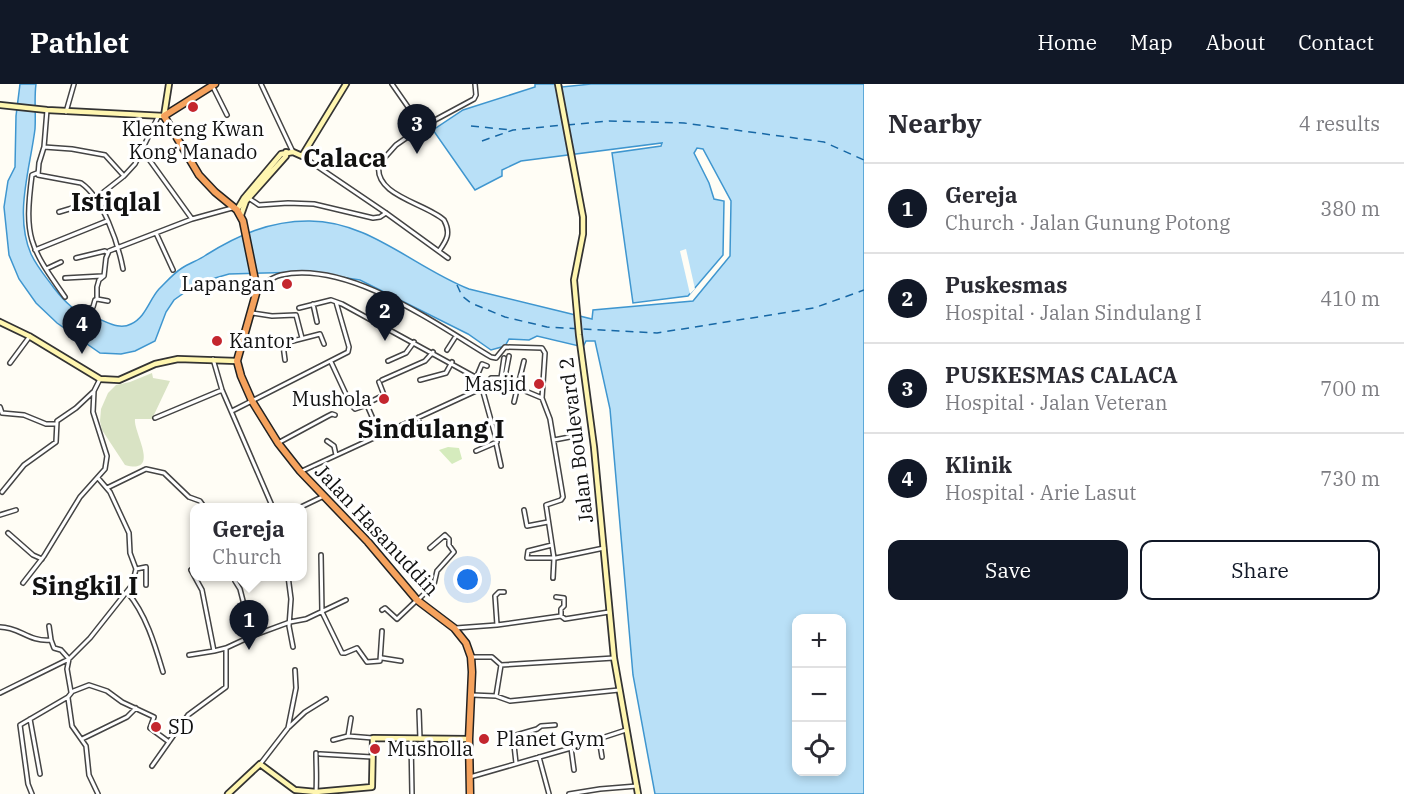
<!DOCTYPE html>
<html lang="en">
<head>
<meta charset="utf-8">
<style>
	body { margin:0; font-family:"IBM Plex Serif",serif; background:#f2f2f3; color:#2b2b33 }
	.controls { position:absolute; right:18px; bottom:18px; display:grid; overflow:hidden; border-radius:12px; box-shadow:0 3px 9px #0003 }
	.controls button { width:54px; height:54px; display:grid; place-items:center; padding:0; border:0; border-bottom:2px solid #e1e1e2; background:#fff; color:#2b2b33; font:30px sans-serif }
	.you { position:absolute; left:468px; top:496px; width:21px; height:21px; margin:-15px; border:4px solid #fff; border-radius:50%; background:#1a73e8; box-shadow:0 0 0 9px #1a73e833 }
	.badge { display:grid; place-items:center; width:39px; height:39px; border-radius:50%; background:#111827; color:#fff; font-size:20px; font-weight:700 }
	.pin { position:absolute; translate:-50% -50px; filter:drop-shadow(0 2px 3px #0008) }
	.pin::after { content:''; position:absolute; top:32px; width:21px; height:18px; background:inherit; clip-path:polygon(0 0,100% 0,50% 100%) }
	.popup { position:absolute; left:190px; top:419px; width:117px; height:78px; box-sizing:border-box; display:grid; place-content:center; border-radius:12px; background:#fff; filter:drop-shadow(0 2px 4px #0005); font-size:20px; white-space:nowrap; color:#7c7c81 }
	.popup b { font-size:22px; color:#2b2b33 }
	.popup::after { content:''; position:absolute; left:50%; top:100%; margin-left:-12px; border:12px solid transparent; border-top-color:#fff }
	.list { margin:0; padding:0; list-style:none }
	h2 { display:flex; justify-content:space-between; align-items:center; height:78px; margin:0; padding:0 24px; font-size:26px }
	h2 small { font-size:20px; font-weight:400; color:#7c7c81 }
	.list li { display:grid; grid-template-columns:39px 1fr auto; gap:18px; align-items:center; box-sizing:border-box; height:90px; padding:0 24px; border-top:2px solid #e1e1e2 }
	.list b { display:block; font-size:22px; white-space:nowrap }
	.list p { margin:0; font-size:20px; white-space:nowrap; color:#7c7c81 }
	.list em { font-size:20px; font-style:normal; color:#7c7c81 }
	.actions { display:flex; gap:12px; padding:18px 24px }
	.actions a { flex:1; padding:14px 0; border:2px solid #111827; border-radius:12px; text-align:center; font-size:21px; color:#111827 }
	.actions .main { background:#111827; color:#fff }
	.icon { flex:none; width:33px; height:33px; fill:none; stroke:currentColor; stroke-width:2; stroke-linecap:round; stroke-linejoin:round }
	.map { position:relative; flex:none; width:864px; height:710px; overflow:hidden }
	header { display:flex; align-items:center; gap:36px; box-sizing:border-box; height:84px; padding:0 30px; background:#111827; color:#fff }
	header strong { font-size:28px }
	nav { display:flex; gap:33px; margin-inline-start:auto; font-size:21px }
	main { display:flex }
	aside { flex:1; background:#fff }
	.map>svg:first-child { display:block }
	.green { fill:#d5ebbd }
	.cemetery { fill:#d9e3c4 }
	.water { fill:#b9e0f7; stroke:#3f96cf; stroke-width:1.5; fill-rule:evenodd }
	.pier { fill:#fffdf5 }
	.lines { fill:none; stroke-linecap:round; stroke-linejoin:round }
	.ferry { stroke:#1768a6; stroke-width:1.5; stroke-dasharray:8 6; stroke-linecap:butt }
	.street-casing { stroke:#444; stroke-width:6 }
	.secondary-casing { stroke:#333; stroke-width:8 }
	.highway-casing { stroke:#222; stroke-width:9 }
	.street { stroke:#fff; stroke-width:3 }
	.secondary { stroke:#fff6b0; stroke-width:4.5 }
	.highway { stroke:#f5a25d; stroke-width:6 }
	.poi-dot { fill:#c4262e; stroke:#fff; stroke-width:2 }
	.labels { text-anchor:middle; stroke-width:6; stroke-linejoin:round; paint-order:stroke }
	.poi-label { font-size:20px; fill:#111; stroke:#fff; text-anchor:start }
	.street-label { font-size:20px; fill:#111; stroke:#fff }
	.district-label { font-size:26px; font-weight:bold; fill:#111; stroke:#fff }
</style>
</head>
<body>
<header>
<strong>Pathlet</strong>
<nav><a>Home</a><a>Map</a><a>About</a><a>Contact</a></nav>
</header>
<main>
<div class="map">
<svg width="864" height="710" viewBox="0 0 864 710">
	<rect width="100%" height="100%" fill="#fffdf5"/>
	<path class="green" d="M448,363L459,364L462,375L452,380L439,366Z"/>
	<path class="cemetery" d="M152,289L153,294L170,297L152,335H135C133,348 162,391 125,381L102,346L100,337L101,325L108,309L116,301L130,298Z"/>
	<path class="water" d="M20,0H36C34,15 36,30 35,45C30,85 14,131 31,170C37,183 46,193 54,204C64,217 76,230 93,233C105,236 118,247 131,240C146,233 149,216 159,205C166,198 174,189 182,184C190,179 199,176 206,171C238,151 270,137 308,137C368,136 415,184 469,205L592,235L593,226L693,217L730,172L731,117L703,65L697,64L694,69L709,99L714,115L724,117L723,171L688,212L633,219L612,69L661,62L662,59L521,77L502,86V92L475,106L433,46L463,26L535,3V0H561L562,3L591,0H864V710H655L633,591L610,325L595,257H586L583,263L537,252L529,256L509,255L505,262L491,266L468,250L360,196L307,188L229,190L198,199L174,216L166,228L155,257L135,267L121,270L100,269L57,239L36,219L19,195L9,171L4,123L8,97L15,83L16,32ZM796,534H842V688H796Z"/>
	<path class="pier" d="M686,165L695,205L690,210L680,167Z"/>
	<g class="lines">
		<path class="ferry" d="M567,41L609,37L684,39L824,58L864,76
			M471,42L512,46
			M482,57L513,46L563,41
			M457,201L462,212L471,219L505,233L547,243L657,249L814,224L864,206"/>
		<defs>
			<path id="street" d="M261,0L293,68
				M392,0L422,43
				M213,3L227,31
				M47,26L44,63L39,79L38,91L81,99C103,114 118,159 123,185
				M66,28L74,0
				M44,63L72,65L105,71L124,92
				M143,67L192,135
				M302,72L386,129L448,174
				M37,89L32,91C24,153 29,162 65,213
				M247,113L259,121L288,119L314,120L373,134L380,133L386,129
				M96,114L124,92L135,80L158,33
				M59,128L96,117
				M156,149L173,186
				M35,166L107,137
				M439,167C447,156 451,149 444,136C426,119 373,112 379,80L396,61L422,43L474,15L476,11L475,0
				M76,174L105,167L108,169
				M46,185L61,178
				M65,194L102,192
				M257,204C265,199 272,193 281,191C348,176 436,240 491,273L496,274L505,263L542,264L545,269L542,314
				M108,217L97,215V203L99,196L104,192L106,174L109,167L192,135L232,124
				M313,220L317,238
				M299,224L331,216L342,220L486,299L518,304L542,314L550,335L563,413L561,416L546,421L554,474L553,494
				M88,225L93,223L95,216L97,215
				M252,229L272,232L296,231L302,254
				M447,266L456,252
				M213,275L222,306L273,424
				M285,276L283,261L285,259L320,250L324,260
				M388,277L406,269L414,258
				M331,278L351,321L355,325L367,321L380,351
				M10,279L30,252
				M477,292L482,280L487,282
				M382,296L425,277L433,268
				M420,296L446,289L452,278
				M486,299L491,294H501L504,274
				M503,303L509,272
				M514,318L524,277
				M366,320L384,311L379,298
				M0,323L2,329L24,331L46,340H55
				M232,327L348,268L349,263L336,218
				M419,333V338L425,351
				M155,334L222,306
				M554,356L575,352
				M327,357L334,362L336,371
				M278,359L328,332L332,330L335,331
				M496,359L501,382
				M476,367L497,358L482,304
				M302,387L489,301
				M107,404L146,385L164,389L189,413L200,417L205,424
				M2,408L24,381L56,358L57,337L76,324L93,308
				M299,424L324,412
				M524,426L527,442L548,438
				M0,431L16,426
				M8,449L33,471L42,475
				M552,461L528,467L527,474H556L604,464
				M321,471L322,528L342,569H345L357,564L367,578L380,577L382,547
				M195,483L191,486L202,506L214,567L226,564L252,552L290,538L306,535L346,516
				M136,485L146,483V501
				M288,492L291,515L289,542L293,563
				M235,497L240,505L252,552
				M23,499L44,472L80,413L105,385L107,372L93,328L94,307L100,295
				M127,508C146,530 155,561 163,588
				M556,513L564,514V522L561,525V532
				M419,515L434,500L437,487L454,468L449,461V455L445,451L430,464
				M382,526L385,524L397,535L417,516
				M497,541L495,512L499,508H504
				M49,542L51,556
				M0,543C20,543 28,558 51,556L54,564L61,566L69,575L67,585L71,608L89,601L107,607L122,618L154,633L150,644L169,658
				M456,544L497,541L561,532L565,535L609,528
				M189,571L214,567
				M471,573H492L501,581
				M382,574L401,577
				M501,581L614,574
				M0,609L69,575L90,554L132,501L136,485L130,469L129,449L110,408L98,394
				M472,611L496,612L510,617L619,606
				M496,612L501,581
				M68,614L72,642L86,662L89,691L98,710
				M419,627L420,655
				M30,635L40,690
				M289,643L305,628L326,615
				M348,652L351,634
				M599,654L602,673
				M82,655L127,633L136,624
				M411,655L412,710
				M333,656L348,652L373,654
				M571,664L574,686
				M320,670L372,673
				M539,673L549,710
				M261,679L288,644L296,604L295,586
				M516,679L513,652L537,645L541,642L555,641
				M152,682L188,631L226,603V565
				M470,693L571,664L626,646
				M316,708C317,694 316,683 316,669
				M32,710L28,700L20,641L68,613L72,608
				M569,710L600,705L637,702"/>
			<path id="secondary" d="M558,0L583,133V150L574,196L579,251L594,363L614,574L638,710
				M0,21L47,26L164,32L169,0
				M237,126L244,114L281,70L293,68L302,72L346,0
				M241,131L246,117L286,72V68
				M0,238L29,252L100,295L119,296L155,280L178,275L237,277
				M228,710L260,680L295,706L316,708L372,703L373,654L469,655"/>
			<path id="highway" d="M215,0L164,32L199,91L215,108L237,126L243,137L257,206L237,277L241,292L252,317L278,359L300,387L368,458L417,516L454,544L466,559L471,573L472,588L469,655L470,710"/>
		</defs>
		<use href="#street" class="street-casing"/>
		<use href="#secondary" class="secondary-casing"/>
		<use href="#highway" class="highway-casing"/>
		<use href="#street" class="street"/>
		<use href="#secondary" class="secondary"/>
		<use href="#highway" class="highway"/>
	</g>
	<g class="poi-dot">
		<circle cx="193" cy="23" r="6"/>
		<circle cx="287" cy="200" r="6"/>
		<circle cx="217" cy="257" r="6"/>
		<circle cx="539" cy="300" r="6"/>
		<circle cx="384" cy="315" r="6"/>
		<circle cx="156" cy="643" r="6"/>
		<circle cx="484" cy="655" r="6"/>
		<circle cx="375" cy="665" r="6"/>
	</g>
	<g class="labels">
		<g class="poi-label">
			<text x="193" y="52" text-anchor="middle">Klenteng Kwan<tspan x="193" dy="23">Kong Manado</tspan></text>
			<text x="275" y="207" text-anchor="end">Lapangan</text>
			<text x="229" y="264">Kantor</text>
			<text x="527" y="307" text-anchor="end">Masjid</text>
			<text x="372" y="322" text-anchor="end">Mushola</text>
			<text x="168" y="650">SD</text>
			<text x="496" y="662">Planet Gym</text>
			<text x="387" y="672">Musholla</text>
		</g>
		<g class="street-label">
			<text transform="translate(576 356) rotate(-97)" y="7">Jalan Boulevard 2</text>
			<text transform="translate(377 446) rotate(47)" y="7">Jalan Hasanuddin</text>
		</g>
		<g class="district-label">
			<text x="345" y="83">Calaca</text>
			<text x="116" y="127">Istiqlal</text>
			<text x="431" y="354">Sindulang I</text>
			<text x="85" y="511">Singkil I</text>
		</g>
	</g>
</svg>
<div class="controls">
<button>+</button>
<button>−</button>
<button><svg class="icon" aria-label="locate" viewBox="0 0 24 24"><circle cx="12" cy="12" r="6"/><path d="M12 2v4M12 18v4M2 12h4M18 12h4"/></svg></button>
</div>
<div class="you"></div>
<div class="pin badge" style="left:249px;top:566px">1</div>
<div class="popup"><b>Gereja</b>Church</div>
<div class="pin badge" style="left:385px;top:257px">2</div>
<div class="pin badge" style="left:417px;top:70px">3</div>
<div class="pin badge" style="left:82px;top:270px">4</div>
</div>
<aside>
<h2>Nearby<small>4 results</small></h2>
<ul class="list">
<li><span class="badge">1</span><div><b>Gereja</b><p>Church · Jalan Gunung Potong</p></div><em>380 m</em></li>
<li><span class="badge">2</span><div><b>Puskesmas</b><p>Hospital · Jalan Sindulang I</p></div><em>410 m</em></li>
<li><span class="badge">3</span><div><b>PUSKESMAS CALACA</b><p>Hospital · Jalan Veteran</p></div><em>700 m</em></li>
<li><span class="badge">4</span><div><b>Klinik</b><p>Hospital · Arie Lasut</p></div><em>730 m</em></li>
</ul>
<div class="actions"><a class="main">Save</a><a>Share</a></div>
</aside>
</main>
</body>
</html>
